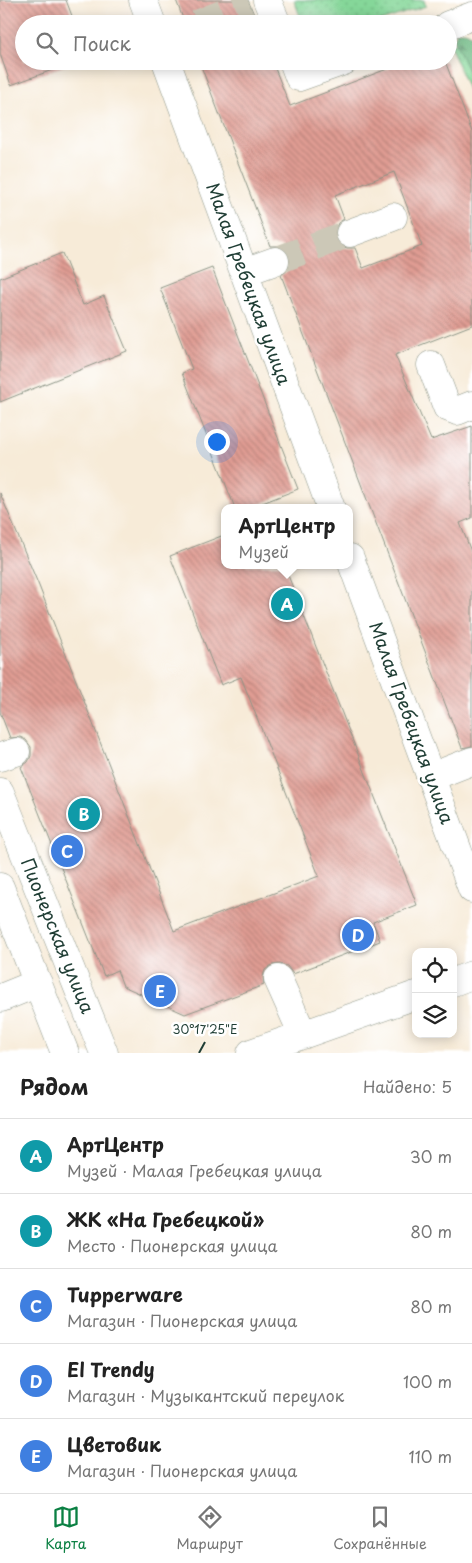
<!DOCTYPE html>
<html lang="ru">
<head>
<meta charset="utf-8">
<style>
	body { margin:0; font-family:"Playpen Sans",sans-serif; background:#f6f6f6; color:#222 }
	.controls { position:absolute; right:15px; bottom:15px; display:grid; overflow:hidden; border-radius:10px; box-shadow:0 2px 12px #0003 }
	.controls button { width:45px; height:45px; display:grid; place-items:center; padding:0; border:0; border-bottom:1px solid #e0e0e0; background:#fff; color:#222; font:25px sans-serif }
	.you { position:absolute; left:216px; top:441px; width:18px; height:18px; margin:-12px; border:4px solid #fff; border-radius:50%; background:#1a73e8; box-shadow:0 0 0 8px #1a73e833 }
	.badge { display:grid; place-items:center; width:32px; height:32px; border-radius:50%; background:#0b8043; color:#fff; font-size:16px; font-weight:700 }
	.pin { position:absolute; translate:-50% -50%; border:2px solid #fff; box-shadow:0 1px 5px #0006 }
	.popup { position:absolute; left:221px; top:504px; width:132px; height:65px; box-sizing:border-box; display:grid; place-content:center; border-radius:10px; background:#fff; filter:drop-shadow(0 1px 4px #0005); font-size:16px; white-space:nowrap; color:#767676 }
	.popup b { font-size:19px; color:#222 }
	.popup::after { content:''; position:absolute; left:50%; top:100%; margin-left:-10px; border:10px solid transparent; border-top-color:#fff }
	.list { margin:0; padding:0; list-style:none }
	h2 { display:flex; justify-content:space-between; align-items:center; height:65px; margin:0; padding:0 20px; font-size:21px }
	h2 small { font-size:16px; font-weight:400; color:#767676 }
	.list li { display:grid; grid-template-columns:32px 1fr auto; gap:15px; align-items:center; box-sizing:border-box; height:75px; padding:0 20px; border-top:1px solid #e0e0e0 }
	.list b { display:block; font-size:19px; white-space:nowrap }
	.list p { margin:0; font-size:16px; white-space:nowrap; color:#767676 }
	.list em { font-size:16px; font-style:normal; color:#767676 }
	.icon { flex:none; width:28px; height:28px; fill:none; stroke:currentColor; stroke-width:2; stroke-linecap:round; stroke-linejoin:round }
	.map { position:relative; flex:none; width:472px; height:1053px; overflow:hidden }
	.search { position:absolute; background:#fff; box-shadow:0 2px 12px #0003; left:15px; right:15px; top:15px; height:55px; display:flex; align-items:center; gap:12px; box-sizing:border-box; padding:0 18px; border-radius:28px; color:#767676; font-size:19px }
	.sheet { height:440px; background:#fff }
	nav { display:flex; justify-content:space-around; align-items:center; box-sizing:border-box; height:70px; border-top:1px solid #e0e0e0; background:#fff; font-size:14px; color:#767676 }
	nav a { display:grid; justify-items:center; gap:2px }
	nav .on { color:#0b8043 }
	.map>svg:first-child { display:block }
	.grass { fill:url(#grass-tufts); stroke:#528a66 }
	.forest { fill:url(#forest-firs); stroke:#467a5a }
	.park { fill:url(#park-dots); stroke:#528a66 }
	.building { fill:url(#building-back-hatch); fill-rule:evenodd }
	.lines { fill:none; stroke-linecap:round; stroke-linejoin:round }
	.minor-tunnel { stroke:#ccc8b7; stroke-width:28; stroke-dasharray:28 14; stroke-linecap:butt }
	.minor-casing { stroke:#8b9486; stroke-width:29 }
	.minor { stroke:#fff; stroke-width:28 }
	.ticks { fill:none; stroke:#1f3d34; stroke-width:2 }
	.labels { text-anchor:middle; stroke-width:5; stroke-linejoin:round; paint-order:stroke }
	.street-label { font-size:18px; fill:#1f3d34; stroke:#fff }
	.ticks-label { font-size:12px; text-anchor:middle; fill:#1f3d34; stroke:#fff; stroke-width:5; stroke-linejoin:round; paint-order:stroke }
</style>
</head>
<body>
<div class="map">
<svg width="472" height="1053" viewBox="0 0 472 1053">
	<defs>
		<pattern id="grass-tufts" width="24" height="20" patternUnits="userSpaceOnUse" patternTransform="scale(1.25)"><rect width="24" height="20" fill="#85d799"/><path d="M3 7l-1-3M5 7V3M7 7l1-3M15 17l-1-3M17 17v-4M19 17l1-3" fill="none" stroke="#72b984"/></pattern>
		<pattern id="forest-firs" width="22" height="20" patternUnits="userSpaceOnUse" patternTransform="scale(1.25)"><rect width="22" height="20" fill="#6cb881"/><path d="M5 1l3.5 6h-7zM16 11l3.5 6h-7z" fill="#58976a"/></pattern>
		<pattern id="park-dots" width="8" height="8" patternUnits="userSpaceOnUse" patternTransform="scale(1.25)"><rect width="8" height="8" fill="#85d799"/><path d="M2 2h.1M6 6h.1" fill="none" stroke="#72b984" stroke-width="1.8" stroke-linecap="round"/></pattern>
		<pattern id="building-back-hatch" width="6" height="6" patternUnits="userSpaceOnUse" patternTransform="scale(1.25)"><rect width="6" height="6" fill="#e09c93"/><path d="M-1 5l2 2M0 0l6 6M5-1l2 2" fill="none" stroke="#b58079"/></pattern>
	</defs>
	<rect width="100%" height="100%" fill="#fff"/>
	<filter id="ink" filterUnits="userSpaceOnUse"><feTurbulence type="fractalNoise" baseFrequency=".02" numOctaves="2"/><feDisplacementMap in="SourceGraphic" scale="10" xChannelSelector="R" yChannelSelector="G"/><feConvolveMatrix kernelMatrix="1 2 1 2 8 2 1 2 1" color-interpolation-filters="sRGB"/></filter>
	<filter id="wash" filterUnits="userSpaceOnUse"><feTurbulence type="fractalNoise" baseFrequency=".0096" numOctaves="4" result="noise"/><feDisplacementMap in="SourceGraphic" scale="20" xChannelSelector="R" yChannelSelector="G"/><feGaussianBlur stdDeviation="1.12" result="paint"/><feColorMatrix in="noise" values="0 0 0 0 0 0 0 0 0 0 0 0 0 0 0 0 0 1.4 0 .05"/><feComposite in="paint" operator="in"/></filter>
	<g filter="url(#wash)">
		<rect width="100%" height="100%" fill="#f7ebd8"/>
		<path class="grass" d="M472,37V100L450,45Z"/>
		<path class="forest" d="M457,31C464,31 468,30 472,36V80L454,39Z"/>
		<path class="park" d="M294,0H424L426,6L372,24H303Z"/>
		<g id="blocks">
			<path class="building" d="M0,0H66L75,24H24V61H77L11,85L0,54Z
				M176,0H248L258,24H185Z
				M199,61H272L290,106L408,61H445L472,132V325L395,355L431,440L472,426V518L460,523L472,554V746L462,748L281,275L287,271L290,264V255L285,249L278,246H270ZM394,172L422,246L363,268L355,248H347L340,245L336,239L335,230L338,223L344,219L335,195Z
				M62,253L83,305L104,296L127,351L0,402V278Z
				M212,268L298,489L250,508H235L182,373L192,369L160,288Z
				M0,493L39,586L174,931L319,876L241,677L221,685L170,556L224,535V565H284L417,905L373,922L380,941L293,974L287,966L280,964L272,965L265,970L263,977L264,985L185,1014L123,986L117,970L104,976L21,767L28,762L31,756V747L26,740L20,737L10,738L0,712Z"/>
		</g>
	</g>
	<g filter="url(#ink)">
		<use href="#blocks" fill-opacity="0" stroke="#8b9486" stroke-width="1"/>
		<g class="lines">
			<path class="minor-tunnel" d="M197,24L249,3
				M275,261L350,233"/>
			<defs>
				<path id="minor" d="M143,0L152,24
					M267,0L277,24
					M448,25L472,16
					M166,61L331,508
					M293,61L299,77L344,61
					M350,233L393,217
					M244,272L275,261
					M431,365L447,407L457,411L472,405
					M350,558L472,889
					M0,757L16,752
					M431,777L472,761
					M0,792L104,1053
					M0,887L65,1053
					M278,979L303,1035
					M453,982L472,975
					M1,998L38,983
					M251,1053L416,995"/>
			</defs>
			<use href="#minor" class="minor-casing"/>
			<use href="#minor" class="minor"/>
		</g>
	</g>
	<path class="ticks" d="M199,1053L205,1042"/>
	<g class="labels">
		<g class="street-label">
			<text transform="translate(248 284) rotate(70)" y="6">Малая Гребецкая улица</text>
			<text transform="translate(411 723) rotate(70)" y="6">Малая Гребецкая улица</text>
			<text transform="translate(57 936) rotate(68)" y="6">Пионерская улица</text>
		</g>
	</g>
	<g class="ticks-label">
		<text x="205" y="1034">30°17'25"E</text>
	</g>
</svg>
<div class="controls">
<button><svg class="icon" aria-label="locate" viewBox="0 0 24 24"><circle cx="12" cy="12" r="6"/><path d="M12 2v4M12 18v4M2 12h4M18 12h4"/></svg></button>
<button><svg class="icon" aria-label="layers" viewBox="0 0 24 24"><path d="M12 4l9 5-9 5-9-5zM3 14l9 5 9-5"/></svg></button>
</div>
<div class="you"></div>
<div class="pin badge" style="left:287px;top:604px;background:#0f9aa8">A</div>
<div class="popup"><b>АртЦентр</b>Музей</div>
<div class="pin badge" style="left:84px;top:814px;background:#0f9aa8">B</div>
<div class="pin badge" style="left:67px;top:851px;background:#3f7fe0">C</div>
<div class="pin badge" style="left:358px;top:935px;background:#3f7fe0">D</div>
<div class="pin badge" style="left:160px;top:991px;background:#3f7fe0">E</div>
<div class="search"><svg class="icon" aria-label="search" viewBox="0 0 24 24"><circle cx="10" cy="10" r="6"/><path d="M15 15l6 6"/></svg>Поиск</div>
</div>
<section class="sheet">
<h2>Рядом<small>Найдено: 5</small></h2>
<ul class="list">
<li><span class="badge" style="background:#0f9aa8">A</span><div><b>АртЦентр</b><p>Музей · Малая Гребецкая улица</p></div><em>30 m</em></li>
<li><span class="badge" style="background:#0f9aa8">B</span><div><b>ЖК «На Гребецкой»</b><p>Место · Пионерская улица</p></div><em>80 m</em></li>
<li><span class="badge" style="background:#3f7fe0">C</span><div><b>Tupperware</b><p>Магазин · Пионерская улица</p></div><em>80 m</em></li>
<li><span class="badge" style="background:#3f7fe0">D</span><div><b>El Trendy</b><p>Магазин · Музыкантский переулок</p></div><em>100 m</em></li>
<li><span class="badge" style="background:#3f7fe0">E</span><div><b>Цветовик</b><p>Магазин · Пионерская улица</p></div><em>110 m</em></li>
</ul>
</section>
<nav>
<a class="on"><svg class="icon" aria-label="map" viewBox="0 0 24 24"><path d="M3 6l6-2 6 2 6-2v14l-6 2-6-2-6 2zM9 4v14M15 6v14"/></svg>Карта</a>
<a><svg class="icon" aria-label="directions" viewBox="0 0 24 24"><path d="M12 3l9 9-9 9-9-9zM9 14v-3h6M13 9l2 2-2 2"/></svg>Маршрут</a>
<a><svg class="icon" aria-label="saved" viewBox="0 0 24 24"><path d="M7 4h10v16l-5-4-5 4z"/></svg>Сохранённые</a>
</nav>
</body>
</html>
